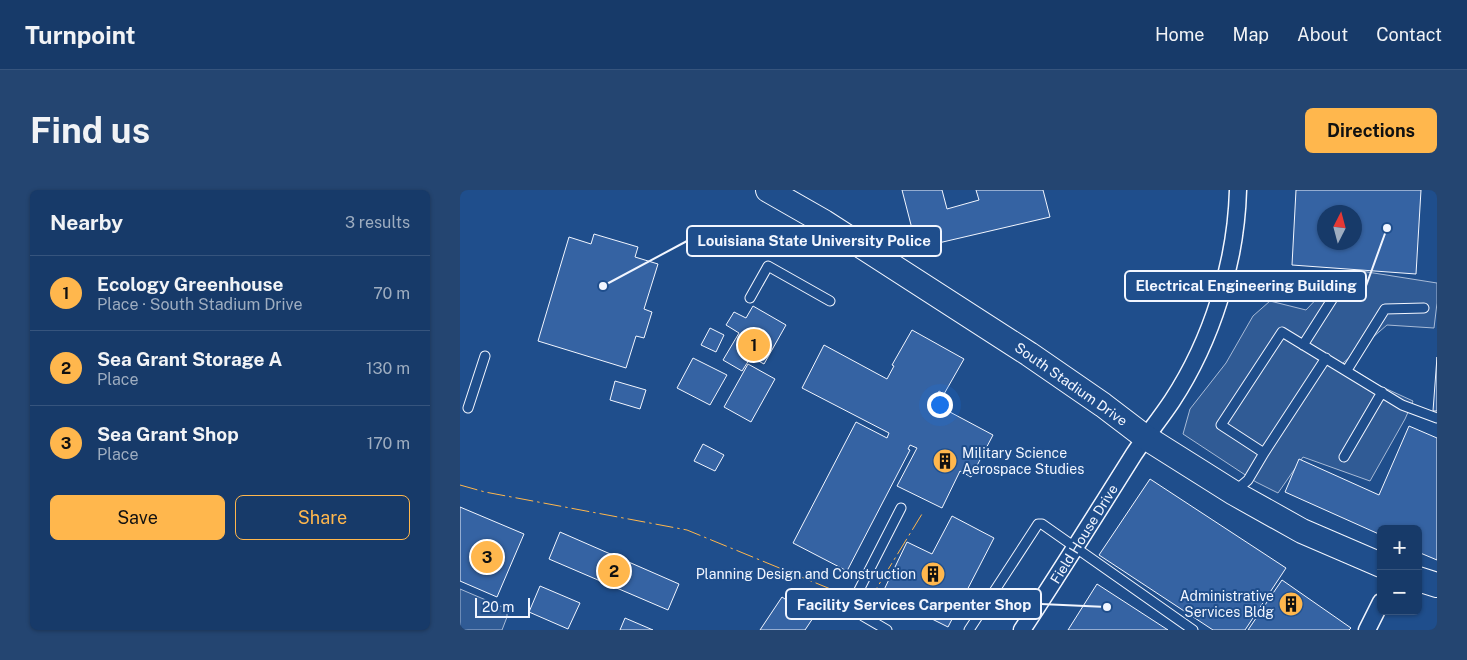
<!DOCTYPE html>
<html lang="en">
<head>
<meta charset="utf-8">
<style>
	body { margin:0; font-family:"Public Sans",sans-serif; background:#244571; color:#f1f3f6 }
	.controls { position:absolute; right:15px; bottom:15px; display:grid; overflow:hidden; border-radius:8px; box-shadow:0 1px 4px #0004 }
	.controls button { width:45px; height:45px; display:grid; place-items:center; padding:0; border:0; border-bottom:1px solid #36547d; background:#173a69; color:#f1f3f6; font:25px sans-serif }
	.compass { position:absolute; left:857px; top:15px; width:45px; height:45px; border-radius:50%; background:#173a69; box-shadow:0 1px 4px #0004; rotate:6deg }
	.scale { position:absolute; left:15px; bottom:12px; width:55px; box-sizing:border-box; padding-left:5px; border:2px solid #f2f6ff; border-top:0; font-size:14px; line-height:18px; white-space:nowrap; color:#f2f6ff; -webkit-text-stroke:4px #1f4e8c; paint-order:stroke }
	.you { position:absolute; left:479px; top:214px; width:18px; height:18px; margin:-12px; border:4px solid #fff; border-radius:50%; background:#1a73e8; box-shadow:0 0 0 8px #1a73e833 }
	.badge { display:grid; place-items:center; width:32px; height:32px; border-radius:50%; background:#ffb74d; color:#111; font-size:16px; font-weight:700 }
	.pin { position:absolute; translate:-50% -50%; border:2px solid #fff; box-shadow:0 1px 5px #0006 }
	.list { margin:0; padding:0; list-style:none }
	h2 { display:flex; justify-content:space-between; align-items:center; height:65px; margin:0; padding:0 20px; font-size:21px }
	h2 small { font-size:16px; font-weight:400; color:#9eadc0 }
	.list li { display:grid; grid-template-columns:32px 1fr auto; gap:15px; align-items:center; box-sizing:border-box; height:75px; padding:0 20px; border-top:1px solid #36547d }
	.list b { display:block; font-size:19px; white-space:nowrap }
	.list p { margin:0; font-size:16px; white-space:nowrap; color:#9eadc0 }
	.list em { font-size:16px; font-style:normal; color:#9eadc0 }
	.actions { display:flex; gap:10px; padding:15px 20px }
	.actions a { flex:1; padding:11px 0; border:1px solid #ffb74d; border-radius:8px; text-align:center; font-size:18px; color:#ffb74d }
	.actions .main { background:#ffb74d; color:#111 }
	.map { position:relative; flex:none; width:977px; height:440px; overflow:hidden; border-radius:8px }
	header { display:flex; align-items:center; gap:30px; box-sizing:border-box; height:70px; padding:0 25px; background:#173a69; border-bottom:1px solid #36547d }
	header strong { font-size:24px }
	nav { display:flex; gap:28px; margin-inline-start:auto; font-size:18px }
	.intro { display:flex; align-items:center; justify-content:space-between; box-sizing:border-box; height:120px; padding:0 30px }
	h1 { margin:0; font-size:35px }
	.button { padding:12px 22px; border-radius:8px; background:#ffb74d; color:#111; font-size:18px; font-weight:700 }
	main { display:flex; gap:30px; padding:0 30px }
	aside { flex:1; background:#173a69; border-radius:8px; box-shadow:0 1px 4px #0004 }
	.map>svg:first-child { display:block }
	.built { fill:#305b95; stroke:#a8bbd7 }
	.building { fill:#3563a3; stroke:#f2f6ff; fill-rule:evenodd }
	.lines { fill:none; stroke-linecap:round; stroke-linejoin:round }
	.lane-casing { stroke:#f2f6ff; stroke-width:11 }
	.street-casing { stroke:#f2f6ff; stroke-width:19 }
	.secondary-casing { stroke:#f2f6ff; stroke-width:26 }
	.lane { stroke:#1f4e8c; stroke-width:9 }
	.street { stroke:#1f4e8c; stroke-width:16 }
	.secondary { stroke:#1f4e8c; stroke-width:24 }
	.power { stroke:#ffb74d; stroke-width:1; stroke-dasharray:18 4 2.5 4; stroke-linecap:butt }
	.labels { text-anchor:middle; stroke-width:4; stroke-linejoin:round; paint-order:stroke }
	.street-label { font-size:14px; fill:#f2f6ff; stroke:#1f4e8c }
	.poi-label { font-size:14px; fill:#f2f6ff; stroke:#1f4e8c; text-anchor:end }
	.leader { fill:none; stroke:#f2f6ff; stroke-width:2 }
	.callout-dot { fill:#f2f6ff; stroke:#1f4e8c; stroke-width:2 }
	.callout { fill:#1f4e8c; stroke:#f2f6ff; stroke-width:2 }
	.callout-label { font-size:15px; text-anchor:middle; font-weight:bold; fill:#f2f6ff }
</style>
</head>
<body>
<header>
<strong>Turnpoint</strong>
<nav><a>Home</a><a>Map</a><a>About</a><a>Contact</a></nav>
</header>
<div class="intro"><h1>Find us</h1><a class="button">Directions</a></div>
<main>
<aside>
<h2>Nearby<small>3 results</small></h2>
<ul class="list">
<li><span class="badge">1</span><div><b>Ecology Greenhouse</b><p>Place · South Stadium Drive</p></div><em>70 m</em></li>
<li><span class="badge">2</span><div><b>Sea Grant Storage A</b><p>Place</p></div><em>130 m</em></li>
<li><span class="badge">3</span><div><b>Sea Grant Shop</b><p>Place</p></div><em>170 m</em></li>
</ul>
<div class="actions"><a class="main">Save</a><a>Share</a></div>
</aside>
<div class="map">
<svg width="977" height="440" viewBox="0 0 977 440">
	<rect width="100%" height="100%" fill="#1f4e8c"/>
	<path class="built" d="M901,81L977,93V113L974,138L927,135L883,173L918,195L953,211L945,229L910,291L843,267L818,303L796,292L723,244L730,219L766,173L793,126L810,111L846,120L882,82Z
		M0,399L47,419V427L42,440H0Z"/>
	<path class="building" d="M442,0H482L487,19L519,10L516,0H583L590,27L457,58Z
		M836,0H961L956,84L832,75ZM864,22H894V52H864Z
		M134,44L178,57L175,67L198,74L184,119L192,122L184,148L176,146L166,178L78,151L109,47L131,54Z
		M293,116L326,135L304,174L291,167L282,181L263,170L279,143L266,135L274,122L286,128Z
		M250,138L264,145L256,162L241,155Z
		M452,140L504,169L484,204L479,201L473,213L533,245L511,287L500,281L482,318L437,296L457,258L450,255L448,259L450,260L387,381L333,353L396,232L427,248L429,243L342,198L364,155L427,189L434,176L432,175Z
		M977,167V221H973Z
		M233,168L267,185L250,215L217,198Z
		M288,174L315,189L291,232L264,217Z
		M155,191L186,200L180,219L150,210Z
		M949,236L977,248V370L958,362V339H921V345L825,302L839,269L919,305Z
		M243,254L264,265L255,281L234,271Z
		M690,289L826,378L785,440H753L639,365Z
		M0,317L64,344L37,407L0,391Z
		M492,326L534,348L488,437L422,404L447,352L472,364Z
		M100,342L219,394L208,420L89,369Z
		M822,390L891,438L889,440H788Z
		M637,394L708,440H608Z
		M80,396L120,413L108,439L69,422Z
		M322,407L353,428L345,440H300Z
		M165,428L193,440H160Z"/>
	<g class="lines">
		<defs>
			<path id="lane" d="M290,108L308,76L370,111
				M843,155L880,97
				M887,180L925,119L964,118
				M8,218L25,166
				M804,263L866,168
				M884,267L922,202
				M774,302L788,290L804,263L761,235L822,142L942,215L977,228
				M427,440L403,426L397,404L441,318
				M509,440L578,334H582L733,440"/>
			<path id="street" d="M562,440C600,382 637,323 674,264C686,246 700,229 712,211C752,150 776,73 778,0
				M907,440L921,412"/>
			<path id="secondary" d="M308,0L364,32L569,164L643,215L685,247L774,303L842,341L921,375
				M958,389L977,395"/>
		</defs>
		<use href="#lane" class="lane-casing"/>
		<use href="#street" class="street-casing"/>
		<use href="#secondary" class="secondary-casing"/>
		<use href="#lane" class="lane"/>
		<use href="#street" class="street"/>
		<use href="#secondary" class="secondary"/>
		<path class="power" d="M0,295L25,302L227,340L407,414L462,324"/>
	</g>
	<defs>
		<symbol id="building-disc" viewBox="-11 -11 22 22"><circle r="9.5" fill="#ffb74d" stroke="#1f4e8c"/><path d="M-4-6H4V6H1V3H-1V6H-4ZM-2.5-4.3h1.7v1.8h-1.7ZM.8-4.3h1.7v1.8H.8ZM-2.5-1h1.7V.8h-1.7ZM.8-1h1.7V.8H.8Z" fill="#111"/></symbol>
	</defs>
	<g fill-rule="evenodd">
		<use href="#building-disc" x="471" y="257" width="28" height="28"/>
		<use href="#building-disc" x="459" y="370" width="28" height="28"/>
		<use href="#building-disc" x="817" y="400" width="28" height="28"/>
	</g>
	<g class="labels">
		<g class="street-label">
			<text transform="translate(611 194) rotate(35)" y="5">South Stadium Drive</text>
			<text transform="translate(624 344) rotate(-58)" y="5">Field House Drive</text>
		</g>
		<g class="poi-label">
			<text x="502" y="268" text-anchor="start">Military Science<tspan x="502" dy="16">Aerospace Studies</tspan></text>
			<text x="456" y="389">Planning Design and Construction</text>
			<text x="814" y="411">Administrative<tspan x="814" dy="16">Services Bldg</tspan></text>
		</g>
	</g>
	<path class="leader" d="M143 96L227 51M927 38L906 96M647 417L581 414"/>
	<g class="callout-dot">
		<circle cx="143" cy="96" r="5"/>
		<circle cx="927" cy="38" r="5"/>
		<circle cx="647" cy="417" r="5"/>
	</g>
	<g class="callout">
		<rect x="227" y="36" width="254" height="30" rx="5"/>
		<rect x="665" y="81" width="241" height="30" rx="5"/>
		<rect x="326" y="399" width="255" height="30" rx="5"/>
	</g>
	<g class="callout-label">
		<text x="354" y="56">Louisiana State University Police</text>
		<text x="786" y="101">Electrical Engineering Building</text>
		<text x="454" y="420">Facility Services Carpenter Shop</text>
	</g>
</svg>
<div class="controls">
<button>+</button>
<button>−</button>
</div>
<svg class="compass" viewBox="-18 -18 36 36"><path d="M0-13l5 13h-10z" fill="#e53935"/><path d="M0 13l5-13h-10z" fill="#9eadc0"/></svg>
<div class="scale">20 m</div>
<div class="you"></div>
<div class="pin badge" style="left:294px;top:155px">1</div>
<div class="pin badge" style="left:154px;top:381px">2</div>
<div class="pin badge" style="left:27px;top:367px">3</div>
</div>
</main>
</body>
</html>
